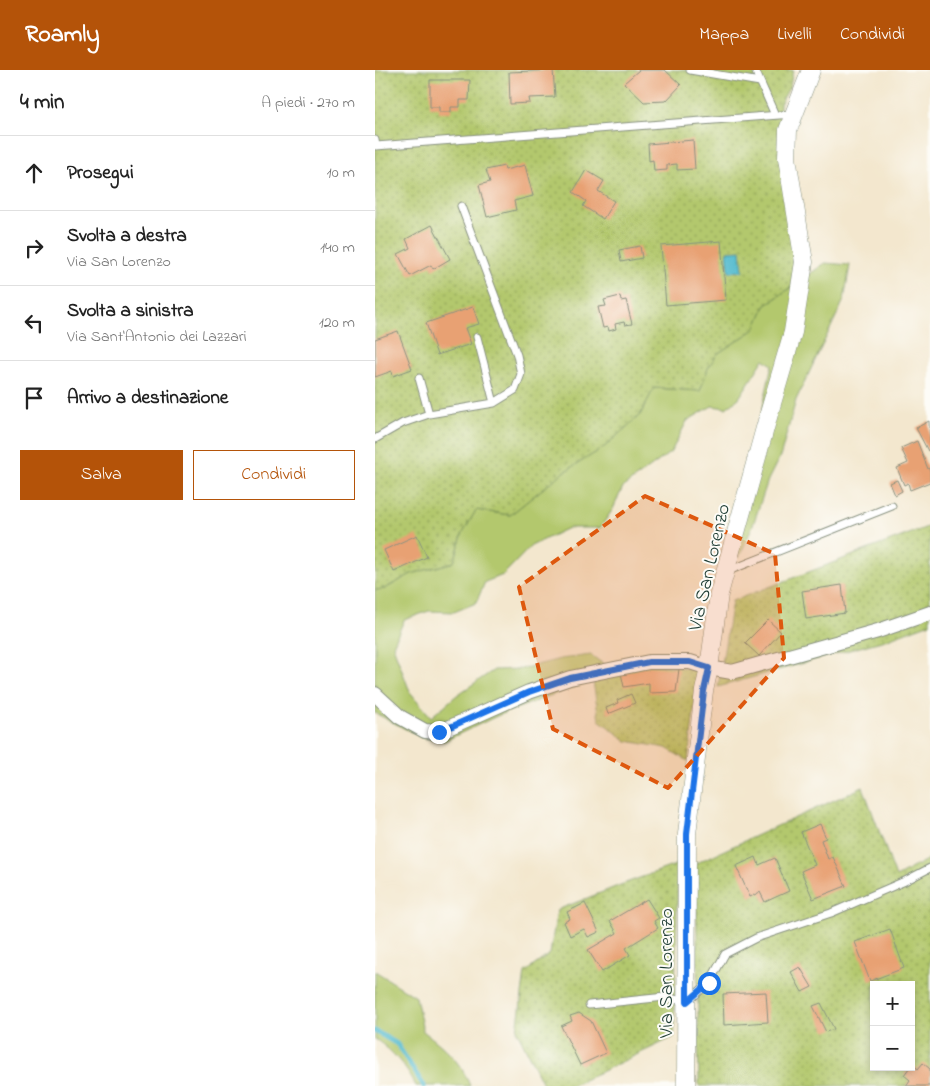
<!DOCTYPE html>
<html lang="it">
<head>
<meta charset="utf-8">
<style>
	body { margin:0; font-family:"Indie Flower",sans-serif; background:#f2f2f2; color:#222 }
	.controls { position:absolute; right:15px; bottom:15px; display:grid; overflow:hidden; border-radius:0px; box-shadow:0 2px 8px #0003 }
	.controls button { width:45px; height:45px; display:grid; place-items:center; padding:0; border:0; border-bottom:1px solid #e0e0e0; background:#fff; color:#222; font:25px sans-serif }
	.stop { position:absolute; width:15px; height:15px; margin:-11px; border:4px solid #1a73e8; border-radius:50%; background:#fff }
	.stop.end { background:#1a73e8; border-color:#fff; box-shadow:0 1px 5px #0008 }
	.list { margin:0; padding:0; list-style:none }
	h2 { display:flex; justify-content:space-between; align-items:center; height:65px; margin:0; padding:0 20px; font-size:21px }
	h2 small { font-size:16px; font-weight:400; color:#767676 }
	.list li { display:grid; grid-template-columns:32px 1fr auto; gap:15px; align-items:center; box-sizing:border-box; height:75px; padding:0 20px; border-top:1px solid #e0e0e0 }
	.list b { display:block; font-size:19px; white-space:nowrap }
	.list p { margin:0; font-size:16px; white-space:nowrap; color:#767676 }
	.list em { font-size:16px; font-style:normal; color:#767676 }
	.actions { display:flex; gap:10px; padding:15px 20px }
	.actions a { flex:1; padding:11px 0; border:1px solid #b45309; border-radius:0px; text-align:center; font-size:18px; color:#b45309 }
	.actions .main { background:#b45309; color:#fff }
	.icon { flex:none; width:28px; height:28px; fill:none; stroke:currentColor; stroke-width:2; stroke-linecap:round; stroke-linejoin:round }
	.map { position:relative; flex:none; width:555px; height:1016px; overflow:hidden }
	header { display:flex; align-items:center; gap:30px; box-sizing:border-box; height:70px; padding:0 25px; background:#b45309; color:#fff }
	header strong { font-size:24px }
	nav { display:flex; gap:28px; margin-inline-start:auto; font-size:18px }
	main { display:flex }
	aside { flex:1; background:#fff }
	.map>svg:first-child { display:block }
	.green { fill:#b3c86d; stroke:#698250 }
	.garden { fill:url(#garden-dots); stroke:#698250; fill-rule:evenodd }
	.water { fill:#4fb9cd; stroke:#377b80 }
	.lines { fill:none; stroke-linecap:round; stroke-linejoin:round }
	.stream { stroke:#4fb9cd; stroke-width:5 }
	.building { fill:#e8a173 }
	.service-casing { stroke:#899281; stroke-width:9 }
	.minor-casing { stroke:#899281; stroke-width:16 }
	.tertiary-casing { stroke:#899281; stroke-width:19 }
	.service { stroke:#fff; stroke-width:7 }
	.minor { stroke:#fff; stroke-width:14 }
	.tertiary { stroke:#fff; stroke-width:18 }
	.route { stroke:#1a73e8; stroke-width:6 }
	.marked { fill:#de580e; fill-opacity:0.2; stroke:#de580e; stroke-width:4; stroke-dasharray:10 6; stroke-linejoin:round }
	.labels { text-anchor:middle; stroke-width:4; stroke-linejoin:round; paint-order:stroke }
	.street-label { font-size:20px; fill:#1f3d34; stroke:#fdfcf7 }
</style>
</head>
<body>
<header>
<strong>Roamly</strong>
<nav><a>Mappa</a><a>Livelli</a><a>Condividi</a></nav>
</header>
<main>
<aside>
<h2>4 min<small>A piedi · 270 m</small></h2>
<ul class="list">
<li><svg class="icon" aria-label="ahead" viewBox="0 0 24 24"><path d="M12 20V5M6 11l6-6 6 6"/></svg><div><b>Prosegui</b></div><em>10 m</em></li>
<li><svg class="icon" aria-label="right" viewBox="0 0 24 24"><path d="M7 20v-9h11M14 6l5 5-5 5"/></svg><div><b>Svolta a destra</b><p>Via San Lorenzo</p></div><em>140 m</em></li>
<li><svg class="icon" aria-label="left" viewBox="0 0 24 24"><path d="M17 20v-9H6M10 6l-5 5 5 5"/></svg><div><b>Svolta a sinistra</b><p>Via Sant'Antonio dei Lazzari</p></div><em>120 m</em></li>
<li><svg class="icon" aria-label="arrive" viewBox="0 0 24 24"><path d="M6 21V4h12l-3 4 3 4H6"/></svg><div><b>Arrivo a destinazione</b></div></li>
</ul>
<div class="actions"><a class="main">Salva</a><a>Condividi</a></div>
</aside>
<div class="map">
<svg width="555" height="1016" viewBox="0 0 555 1016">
	<defs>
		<pattern id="garden-dots" width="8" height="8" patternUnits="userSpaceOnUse" patternTransform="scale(1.25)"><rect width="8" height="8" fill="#b3c86d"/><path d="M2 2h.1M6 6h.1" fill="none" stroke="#91a45a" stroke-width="1.8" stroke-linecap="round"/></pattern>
	</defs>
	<rect width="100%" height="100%" fill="#fdfcf7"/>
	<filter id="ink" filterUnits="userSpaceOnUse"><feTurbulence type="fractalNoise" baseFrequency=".02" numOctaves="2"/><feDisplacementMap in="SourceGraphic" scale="10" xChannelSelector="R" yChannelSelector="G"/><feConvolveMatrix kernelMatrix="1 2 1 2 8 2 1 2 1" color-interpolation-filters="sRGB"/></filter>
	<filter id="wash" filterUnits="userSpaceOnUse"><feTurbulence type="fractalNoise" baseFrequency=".0096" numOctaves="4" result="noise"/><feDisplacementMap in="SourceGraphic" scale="20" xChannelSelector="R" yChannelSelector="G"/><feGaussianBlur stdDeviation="1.12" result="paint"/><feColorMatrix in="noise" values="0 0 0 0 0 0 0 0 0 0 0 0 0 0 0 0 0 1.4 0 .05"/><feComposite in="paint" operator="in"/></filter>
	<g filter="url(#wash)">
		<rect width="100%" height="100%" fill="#f3e7ce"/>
		<path class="green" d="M450,193L475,195L469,230L421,330L406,384L393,410L378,455L364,488L356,455L366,412L387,341L397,295L389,289L364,328L351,338L337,336L312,351L296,382L248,417L238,439L225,458H193L156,476L128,505L110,512L101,533L79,542L54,541L29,550L18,576L35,622L56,647L82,625L119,600L146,599L185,589L216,585L239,602L124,645L69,671L46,667L0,643V520L10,519L36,504L79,492L87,465L101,440L135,445L186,404L228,378L265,345L279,318L325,321L333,298L342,284L380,259L390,236Z
			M0,901L41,927L48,961C68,976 87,992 95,1016H41C31,997 18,981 0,969Z"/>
		<path class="garden" d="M0,0H418L415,16L405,34V86L418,172L417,216L390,236L380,259L342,284L333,298L325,321L279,318L265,345L228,378L186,404L135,445L101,440L87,465L79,492L36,504L9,519L0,520Z
			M555,456V553L510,570L343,617L357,531Z
			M275,594L324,599L313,691L291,678L252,671L224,650L218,611L239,602Z
			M488,717L521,807L555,788V1016H324L321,793ZM499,915H536V997H499Z
			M303,794L299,967L196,1016H169L142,961L150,902L175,884L182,840L248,814Z"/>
		<path class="water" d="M366,180L368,201L354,202L352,181Z"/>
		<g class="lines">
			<path class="stream" d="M0,961L22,974L49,1016"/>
		</g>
		<g id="blocks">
			<path class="building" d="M178,0L180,27L154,28L155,33L135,34L134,2Z
				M264,0H290L306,15L291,31L269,32L249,13Z
				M55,10H95L94,30H85V37H76V42H64V37H55Z
				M318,70L320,99L302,100V94L292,95V100L279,101L278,90L274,91L273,74Z
				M150,95L158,126L139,131L141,140L112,147L104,115L115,112L111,100L129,96L130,100Z
				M211,100L229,111L223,121L239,131L228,149L208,136L211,131L198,122Z
				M57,155L75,189L58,199L56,195L35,206L23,184L35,178L31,169Z
				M346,171L351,230L291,235L286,176Z
				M265,176L267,188L246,192L244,180Z
				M245,226L246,231L251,230L257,254L250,255L249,252L240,254L241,259L234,261L233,257L228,258L223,237L231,236L229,230Z
				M98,237L104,254L90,258L96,274L62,285L51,253Z
				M23,261L37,299L18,306L17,301L0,307V269Z
				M554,351L555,380L553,381L541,358Z
				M542,371L553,399L555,398V412L535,420L533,413L529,415L522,398L533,393L526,378Z
				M522,410L527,421L520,425L515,413Z
				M42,465L52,487L19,502L9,480Z
				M467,515L470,543L431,549L427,521Z
				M393,550L406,562L384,586L370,573Z
				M274,596L304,599L301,622L274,623V613L249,617L246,603Z
				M256,624L260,633L233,644L231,638L243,633L242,630Z
				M445,754L451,768L446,770L453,789L458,787L471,816L438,829L426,801L440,795L426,762Z
				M381,787L384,795L400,788L414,821L390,832L385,822L375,827L361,796Z
				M272,829L284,848L279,851L283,858L251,878L255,885L227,902L213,880L242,863L235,851Z
				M210,833L224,862L213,867L209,859L195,866L189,852L195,849L192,842Z
				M515,859L529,898L495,911L480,872Z
				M425,897L437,917L427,922L416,902Z
				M391,922L393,952L349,955L348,924Z
				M446,933L459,959L451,962L438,936Z
				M204,943L216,951L231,983L205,995L186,956L197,951L195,946Z
				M548,993L555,999V1016H531L535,1010L529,1005L537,994L543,999Z"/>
		</g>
	</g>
	<g filter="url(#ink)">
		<use href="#blocks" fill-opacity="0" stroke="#899281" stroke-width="1"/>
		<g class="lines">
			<defs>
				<path id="service" d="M315,0L385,12
					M380,0L400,45
					M0,70L1,76L418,44
					M102,267L119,333
					M44,308L54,344
					M0,369L28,353L54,344L119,333L140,320L146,304L142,285L86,136
					M353,501L517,436
					M214,935L290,927L312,932L334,913L350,884L381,868L456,843L530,811L555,798"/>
				<path id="minor" d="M0,624L25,647L50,661L64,662L154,622L195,608L274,592H315L334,598L357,602L503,561L555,543"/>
				<path id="tertiary" d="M311,1016L312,764L329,621L334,598L344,524L395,340L418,262L429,192L412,88L413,60L436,0"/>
			</defs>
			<use href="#service" class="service-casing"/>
			<use href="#minor" class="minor-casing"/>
			<use href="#tertiary" class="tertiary-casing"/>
			<use href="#service" class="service"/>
			<use href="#minor" class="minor"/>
			<use href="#tertiary" class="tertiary"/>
		</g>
	</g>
	<g class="lines" filter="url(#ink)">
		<path class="route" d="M64,662L154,622L195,608L274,592H315L334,598L329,621L312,764V932L334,913"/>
	</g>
	<path class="marked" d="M270,426L400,484L409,588L293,718L178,659L144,517Z"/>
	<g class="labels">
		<g class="street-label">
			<text transform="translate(333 497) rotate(-77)" y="7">Via San Lorenzo</text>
			<text transform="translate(290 903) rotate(-90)" y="7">Via San Lorenzo</text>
		</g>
	</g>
</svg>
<div class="controls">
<button>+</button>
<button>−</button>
</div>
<div class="stop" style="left:334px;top:913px"></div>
<div class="stop end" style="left:64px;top:662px"></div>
</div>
</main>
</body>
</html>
